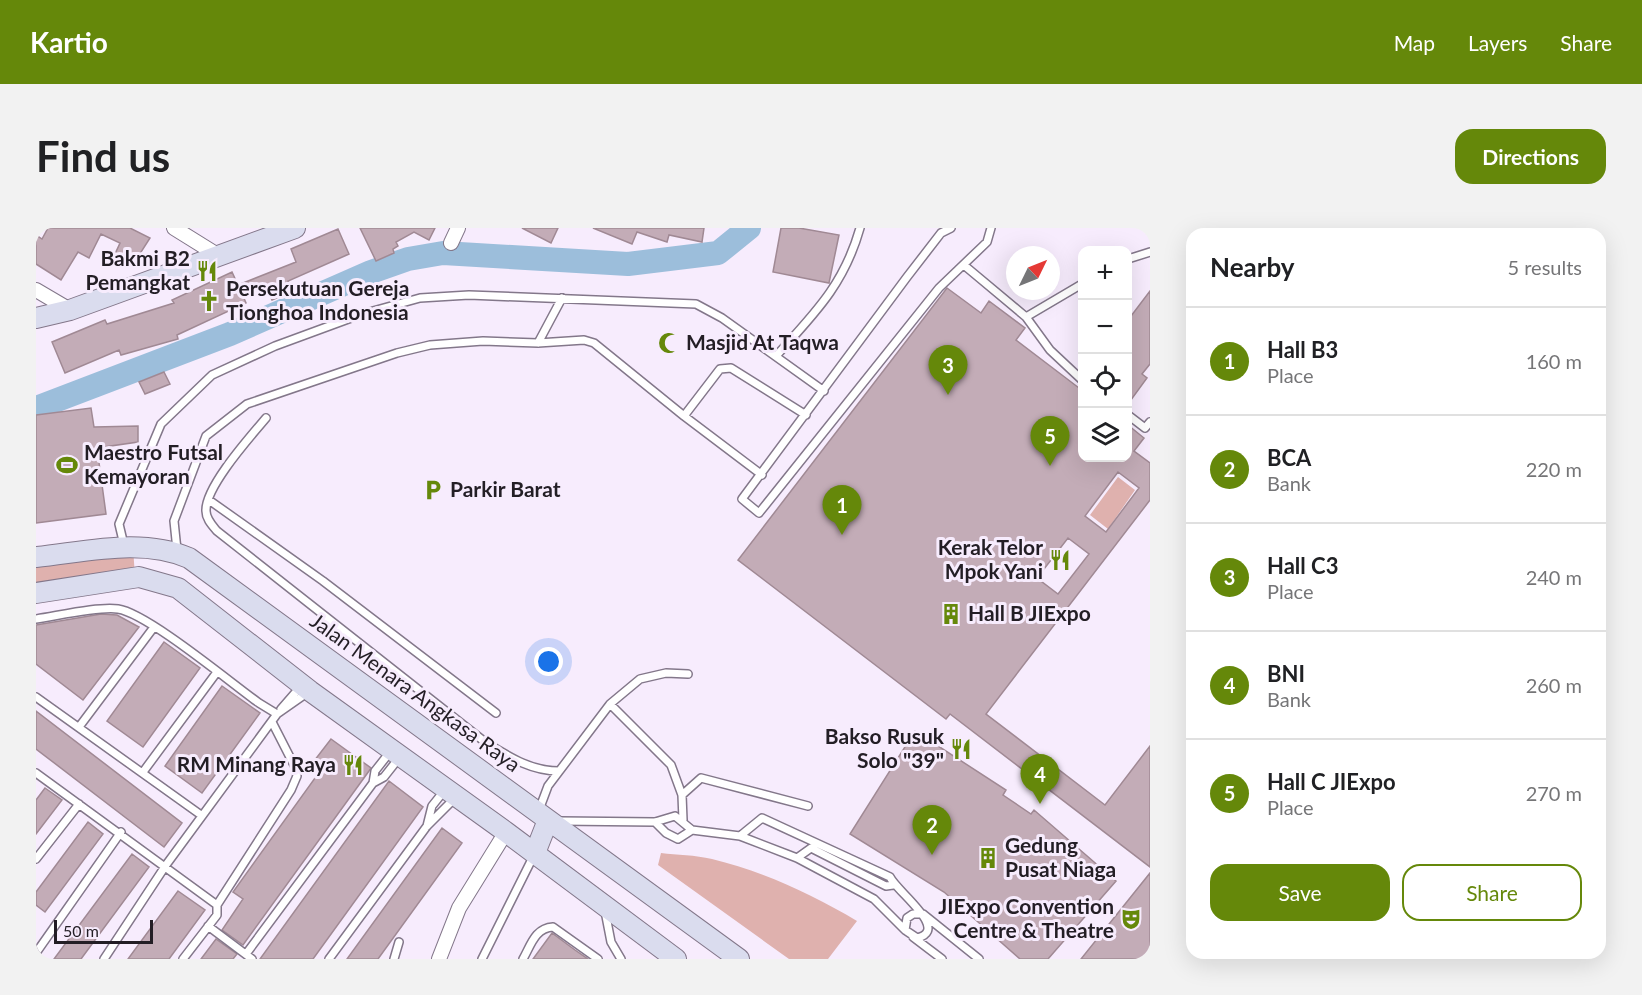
<!DOCTYPE html>
<html lang="en">
<head>
<meta charset="utf-8">
<style>
	body { margin:0; font-family:Lato,sans-serif; background:#f2f2f2; color:#202124 }
	.controls { position:absolute; right:18px; top:18px; display:grid; overflow:hidden; border-radius:12px; box-shadow:0 6px 24px #0002 }
	.controls button { width:54px; height:54px; display:grid; place-items:center; padding:0; border:0; border-bottom:2px solid #e0e0e0; background:#fff; color:#202124; font:30px sans-serif }
	.compass { position:absolute; left:970px; top:18px; width:54px; height:54px; border-radius:50%; background:#fff; box-shadow:0 6px 24px #0002; rotate:47deg }
	.scale { position:absolute; left:18px; bottom:15px; width:99px; box-sizing:border-box; padding-left:6px; border:3px solid #231e25; border-top:0; font-size:16px; line-height:21px; white-space:nowrap; color:#231e25; -webkit-text-stroke:4px #f7ecfd; paint-order:stroke }
	.you { position:absolute; left:513px; top:434px; width:21px; height:21px; margin:-15px; border:4px solid #fff; border-radius:50%; background:#1a73e8; box-shadow:0 0 0 9px #1a73e833 }
	.badge { display:grid; place-items:center; width:39px; height:39px; border-radius:50%; background:#65880a; color:#fff; font-size:20px; font-weight:700 }
	.pin { position:absolute; translate:-50% -50px; filter:drop-shadow(0 2px 3px #0008) }
	.pin::after { content:''; position:absolute; top:32px; width:21px; height:18px; background:inherit; clip-path:polygon(0 0,100% 0,50% 100%) }
	.list { margin:0; padding:0; list-style:none }
	h2 { display:flex; justify-content:space-between; align-items:center; height:78px; margin:0; padding:0 24px; font-size:26px }
	h2 small { font-size:20px; font-weight:400; color:#757577 }
	.list li { display:grid; grid-template-columns:39px 1fr auto; gap:18px; align-items:center; box-sizing:border-box; height:108px; padding:0 24px; border-top:2px solid #e0e0e0 }
	.list b { display:block; font-size:22px; white-space:nowrap }
	.list p { margin:0; font-size:20px; white-space:nowrap; color:#757577 }
	.list em { font-size:20px; font-style:normal; color:#757577 }
	.actions { display:flex; gap:12px; padding:18px 24px }
	.actions a { flex:1; padding:14px 0; border:2px solid #65880a; border-radius:18px; text-align:center; font-size:21px; color:#65880a }
	.actions .main { background:#65880a; color:#fff }
	.icon { flex:none; width:33px; height:33px; fill:none; stroke:currentColor; stroke-width:2; stroke-linecap:round; stroke-linejoin:round }
	.map { position:relative; flex:none; width:1114px; height:731px; overflow:hidden; border-radius:18px }
	header { display:flex; align-items:center; gap:36px; box-sizing:border-box; height:84px; padding:0 30px; background:#65880a; color:#fff }
	header strong { font-size:28px }
	nav { display:flex; gap:33px; margin-inline-start:auto; font-size:21px }
	.intro { display:flex; align-items:center; justify-content:space-between; box-sizing:border-box; height:144px; padding:0 36px }
	h1 { margin:0; font-size:42px }
	.button { padding:15px 27px; border-radius:18px; background:#65880a; color:#fff; font-size:21px; font-weight:700 }
	main { display:flex; gap:36px; padding:0 36px }
	aside { flex:1; background:#fff; border-radius:18px; box-shadow:0 6px 24px #0002 }
	.map>svg:first-child { display:block }
	.green { fill:#dfb1ae }
	.lines { fill:none; stroke-linecap:round; stroke-linejoin:round }
	.river { stroke:#9cbedb; stroke-width:24 }
	.building { fill:#c3acb7; stroke:#a08994; stroke-width:1.5; fill-rule:evenodd }
	.lane-casing { stroke:#83778a; stroke-width:10 }
	.street-casing { stroke:#83778a; stroke-width:16 }
	.secondary-casing { stroke:#83778a; stroke-width:22 }
	.lane { stroke:#fff; stroke-width:7 }
	.street { stroke:#fff; stroke-width:14 }
	.secondary { stroke:#dadcee; stroke-width:20 }
	.labels { text-anchor:middle; stroke-width:6; stroke-linejoin:round; paint-order:stroke }
	.poi-label { font-size:21px; font-weight:bold; fill:#231e25; stroke:#f7ecfd; text-anchor:start }
	.street-label { font-size:21px; fill:#231e25; stroke:#f7ecfd }
</style>
</head>
<body>
<header>
<strong>Kartio</strong>
<nav><a>Map</a><a>Layers</a><a>Share</a></nav>
</header>
<div class="intro"><h1>Find us</h1><a class="button">Directions</a></div>
<main>
<div class="map">
<svg width="1114" height="731" viewBox="0 0 1114 731">
	<rect width="100%" height="100%" fill="#f7ecfd"/>
	<path class="green" d="M1082,249L1099,262L1072,301L1054,287Z
		M97,320L99,348L0,364V329Z
		M625,625C641,627 659,627 676,631C726,643 776,666 821,693L792,731H753L622,637Z"/>
	<g class="lines">
		<path class="river" d="M0,180L194,106L335,44L372,31L407,25L592,36L682,25L713,0"/>
	</g>
	<path class="building" d="M12,0H94L114,10L98,35L79,26L84,15L65,6L53,30L42,24L25,52L0,36V7L6,11Z
		M324,0H399L393,12L378,4L360,14L362,18L357,21L358,25L340,33Z
		M486,0H522L515,15Z
		M557,0H668L666,14L633,7L631,14L601,4L596,16Z
		M745,0H763L803,7L793,55L737,44Z
		M302,1L313,26L252,53L257,63L236,72L230,59L207,68L210,75L141,107L142,111L85,127L83,122L29,145L16,114L69,92L71,96L138,75L136,72L196,44L202,57L260,34L255,21Z
		M911,60L945,85L953,73L989,100L980,112L1047,163V230H1092V197L1108,210L1098,223L1114,235V272L950,486L1069,577L1114,518V639L914,486L910,491L702,332ZM1082,244L1103,260L1070,304L1049,288ZM1032,310L1053,326L1022,366L1001,350Z
		M1114,63V136L1106,146L1111,150L1092,176V92Z
		M128,144L134,156L109,166L103,154Z
		M55,180L58,199L102,198V214L61,220L70,286L0,295V187Z
		M65,386L81,387L103,399L47,472L0,436V397Z
		M128,414L164,440L107,519L71,493Z
		M186,458L224,485L166,565L129,538Z
		M0,483L146,595L128,619L0,521Z
		M879,503L970,562L967,567L995,586L998,582L1080,653L1012,731H984L908,664L814,606Z
		M295,511L335,540L333,543L207,717L186,702L207,671L197,664L287,539L278,533Z
		M353,553L387,579L277,731H224Z
		M9,560L26,572L0,606V572Z
		M52,594L67,606L9,684L0,677V664Z
		M406,600L426,615L342,731H311Z
		M96,626L113,639L45,731H18Z
		M1114,645V731H1045Z
		M142,663L169,682L133,731H92Z
		M516,705L539,722L552,731H497Z
		M180,711L201,726L197,731H165Z"/>
	<g class="lines">
		<defs>
			<path id="lane" d="M915,0L905,5L871,49L706,271L723,285L903,60L951,14L955,0
				M1092,31L1114,24
				M929,38L990,89L1014,122L1046,152
				M990,89L1046,56
				M502,115L526,70
				M740,128C778,86 808,57 824,0
				M1092,187L1109,200L1114,194
				M648,188L726,247
				M230,190C214,209 169,259 170,283C170,291 176,297 181,303L449,514C472,528 494,543 523,543
				M173,272L287,353L460,485
				M88,317L83,296L125,196L176,147L239,118L326,86L384,70L433,67L660,76L686,90L788,163
				M141,322L138,293L170,208L211,176L361,125L394,117L447,113L502,115L548,112L558,115L648,188L684,141L695,140L770,187
				M0,391C21,388 63,378 82,381C111,385 195,455 223,475L241,486L130,637L68,731
				M0,469L165,587
				M574,476L635,537L646,567L647,592
				M245,481L265,458
				M241,486L271,465
				M43,499L118,399
				M107,544L181,444
				M0,545L181,677V687L147,731
				M337,555L339,543L354,524
				M646,567L665,550L772,578
				M503,582L512,558L574,476L604,451L630,445L652,446
				M524,593L619,594L639,588L656,602
				M619,594L630,605L642,611L656,602L704,608L761,630L838,671L869,702
				M391,598L396,578L408,563
				M704,608L726,590L854,649C860,663 915,702 881,710L869,702L871,690L877,686H887L943,731
				M761,630L775,620L850,658L857,657
				M0,631L43,576
				M181,677L255,562L261,548L259,539L236,494
				M569,683L575,714L585,731
				M172,698L216,731
				M877,709L906,731
				M0,725L85,604
				M210,726L337,555L348,549L363,530
				M293,731L391,598L419,570
				M358,731L363,714
				M446,731L498,627
				M487,731C495,717 499,700 517,699L562,731"/>
			<path id="street" d="M138,0L183,28
				M415,15L422,0
				M0,62L34,82
				M403,731L423,680L470,604"/>
			<path id="secondary" d="M0,90L34,82L259,0
				M0,329C49,324 106,309 153,330L703,731
				M0,365L103,349L142,360L274,463L470,604L640,731
				M499,625L512,592"/>
		</defs>
		<use href="#lane" class="lane-casing"/>
		<use href="#street" class="street-casing"/>
		<use href="#secondary" class="secondary-casing"/>
		<use href="#lane" class="lane"/>
		<use href="#street" class="street"/>
		<use href="#secondary" class="secondary"/>
	</g>
	<defs>
		<symbol id="restaurant-bare" viewBox="-9 -9 18 18"><path d="M-5-6h1v4h1v-4h1v4h1v-4h1v5L-1.5 .5V6h-2V.5L-5-1ZM5-6V6H3V1.5H1.5Q1.5-4 5-6Z" fill="#65880a" stroke="#f7ecfd" stroke-width="2.5" paint-order="stroke"/></symbol>
		<symbol id="church-bare" viewBox="-9 -9 18 18"><path d="M-1.2-6h2.4v3.5h3.3v2.4h-3.3V6h-2.4V-.1h-3.3v-2.4h3.3Z" fill="#65880a" stroke="#f7ecfd" stroke-width="2.5" paint-order="stroke"/></symbol>
		<symbol id="mosque-bare" viewBox="-9 -9 18 18"><path d="M3.5-4.9A6 6 0 1 0 3.5 4.9A5 5 0 1 1 3.5-4.9Z" fill="#65880a" stroke="#f7ecfd" stroke-width="2.5" paint-order="stroke"/></symbol>
		<symbol id="stadium-bare" viewBox="-9 -9 18 18"><path d="M0-5a6.5 5 0 1 0 0 10a6.5 5 0 1 0 0-10ZM-3.5-1.8h7v3.6h-7Z" fill="#65880a" stroke="#f7ecfd" stroke-width="2.5" paint-order="stroke"/></symbol>
		<symbol id="parking-bare" viewBox="-9 -9 18 18"><path d="M-3.5-5.5H1a3.5 3.5 0 0 1 0 7H-1V5.5H-3.5ZM-1-3.4V-.6H.8a1.4 1.4 0 0 0 0-2.8Z" fill="#65880a" stroke="#f7ecfd" stroke-width="2.5" paint-order="stroke"/></symbol>
		<symbol id="building-bare" viewBox="-9 -9 18 18"><path d="M-4-6H4V6H1V3H-1V6H-4ZM-2.5-4.3h1.7v1.8h-1.7ZM.8-4.3h1.7v1.8H.8ZM-2.5-1h1.7V.8h-1.7ZM.8-1h1.7V.8H.8Z" fill="#65880a" stroke="#f7ecfd" stroke-width="2.5" paint-order="stroke"/></symbol>
		<symbol id="theatre-bare" viewBox="-9 -9 18 18"><path d="M-5-5.5Q0-4 5-5.5V0Q5 5 0 6Q-5 5-5 0ZM-3.3-2.5H-1v1.5H-3.3ZM1-2.5H3.3v1.5H1ZM-2.8 1Q0 5.5 2.8 1Z" fill="#65880a" stroke="#f7ecfd" stroke-width="2.5" paint-order="stroke"/></symbol>
	</defs>
	<g fill-rule="evenodd">
		<use href="#restaurant-bare" x="156" y="28" width="30" height="30"/>
		<use href="#church-bare" x="158" y="58" width="30" height="30"/>
		<use href="#mosque-bare" x="618" y="100" width="30" height="30"/>
		<use href="#stadium-bare" x="16" y="222" width="30" height="30"/>
		<use href="#parking-bare" x="382" y="247" width="30" height="30"/>
		<use href="#restaurant-bare" x="1009" y="317" width="30" height="30"/>
		<use href="#building-bare" x="900" y="371" width="30" height="30"/>
		<use href="#restaurant-bare" x="910" y="506" width="30" height="30"/>
		<use href="#restaurant-bare" x="302" y="522" width="30" height="30"/>
		<use href="#building-bare" x="937" y="615" width="30" height="30"/>
		<use href="#theatre-bare" x="1080" y="676" width="30" height="30"/>
	</g>
	<g class="labels">
		<g class="poi-label">
			<text x="154" y="38" text-anchor="end">Bakmi B2<tspan x="154" dy="24">Pemangkat</tspan></text>
			<text x="190" y="68">Persekutuan Gereja<tspan x="190" dy="24">Tionghoa Indonesia</tspan></text>
			<text x="650" y="122">Masjid At Taqwa</text>
			<text x="48" y="232">Maestro Futsal<tspan x="48" dy="24">Kemayoran</tspan></text>
			<text x="414" y="269">Parkir Barat</text>
			<text x="1007" y="327" text-anchor="end">Kerak Telor<tspan x="1007" dy="24">Mpok Yani</tspan></text>
			<text x="932" y="393">Hall B JIExpo</text>
			<text x="908" y="516" text-anchor="end">Bakso Rusuk<tspan x="908" dy="24">Solo "39"</tspan></text>
			<text x="300" y="544" text-anchor="end">RM Minang Raya</text>
			<text x="969" y="625">Gedung<tspan x="969" dy="24">Pusat Niaga</tspan></text>
			<text x="1078" y="686" text-anchor="end">JIExpo Convention<tspan x="1078" dy="24">Centre &amp; Theatre</tspan></text>
		</g>
		<g class="street-label">
			<text transform="translate(379 465) rotate(36)" y="7">Jalan Menara Angkasa Raya</text>
		</g>
	</g>
</svg>
<div class="controls">
<button>+</button>
<button>−</button>
<button><svg class="icon" aria-label="locate" viewBox="0 0 24 24"><circle cx="12" cy="12" r="6"/><path d="M12 2v4M12 18v4M2 12h4M18 12h4"/></svg></button>
<button><svg class="icon" aria-label="layers" viewBox="0 0 24 24"><path d="M12 4l9 5-9 5-9-5zM3 14l9 5 9-5"/></svg></button>
</div>
<svg class="compass" viewBox="-18 -18 36 36"><path d="M0-13l5 13h-10z" fill="#e53935"/><path d="M0 13l5-13h-10z" fill="#757577"/></svg>
<div class="scale">50 m</div>
<div class="you"></div>
<div class="pin badge" style="left:806px;top:307px">1</div>
<div class="pin badge" style="left:896px;top:627px">2</div>
<div class="pin badge" style="left:912px;top:167px">3</div>
<div class="pin badge" style="left:1004px;top:576px">4</div>
<div class="pin badge" style="left:1014px;top:238px">5</div>
</div>
<aside>
<h2>Nearby<small>5 results</small></h2>
<ul class="list">
<li><span class="badge">1</span><div><b>Hall B3</b><p>Place</p></div><em>160 m</em></li>
<li><span class="badge">2</span><div><b>BCA</b><p>Bank</p></div><em>220 m</em></li>
<li><span class="badge">3</span><div><b>Hall C3</b><p>Place</p></div><em>240 m</em></li>
<li><span class="badge">4</span><div><b>BNI</b><p>Bank</p></div><em>260 m</em></li>
<li><span class="badge">5</span><div><b>Hall C JIExpo</b><p>Place</p></div><em>270 m</em></li>
</ul>
<div class="actions"><a class="main">Save</a><a>Share</a></div>
</aside>
</main>
</body>
</html>
